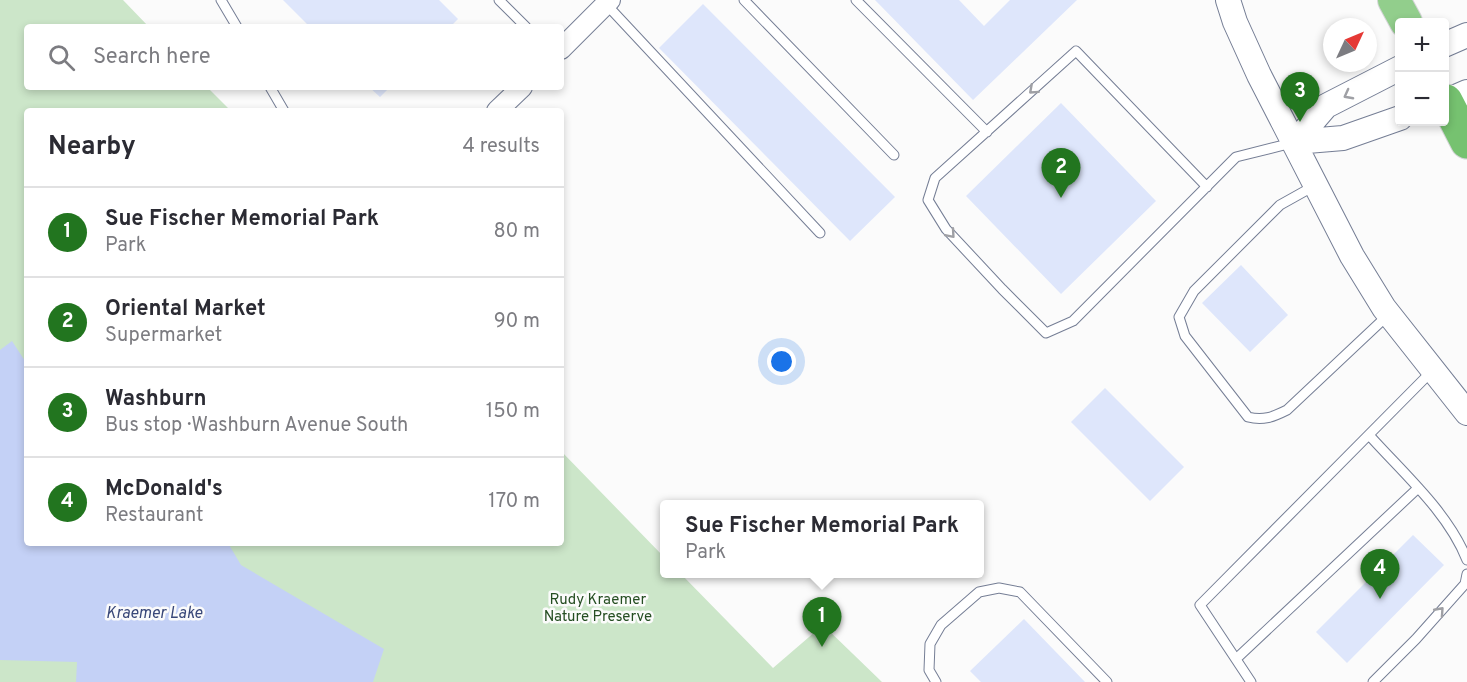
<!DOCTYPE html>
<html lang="en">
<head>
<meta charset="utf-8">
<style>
	body { margin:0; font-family:Overpass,sans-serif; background:#f7f7f7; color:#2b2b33 }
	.controls { position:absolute; right:18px; top:18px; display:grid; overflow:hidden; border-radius:6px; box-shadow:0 3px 9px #0003 }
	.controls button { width:54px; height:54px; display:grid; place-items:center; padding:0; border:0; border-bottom:2px solid #e1e1e2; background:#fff; color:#2b2b33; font:30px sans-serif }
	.compass { position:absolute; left:1323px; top:18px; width:54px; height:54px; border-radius:50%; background:#fff; box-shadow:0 3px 9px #0003; rotate:46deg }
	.you { position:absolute; left:782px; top:362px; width:21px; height:21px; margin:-15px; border:4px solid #fff; border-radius:50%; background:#1a73e8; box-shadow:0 0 0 9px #1a73e833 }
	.badge { display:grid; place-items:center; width:39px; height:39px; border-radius:50%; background:#22751f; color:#fff; font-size:20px; font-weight:700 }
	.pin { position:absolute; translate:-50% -50px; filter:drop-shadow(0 2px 3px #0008) }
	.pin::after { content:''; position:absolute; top:32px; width:21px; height:18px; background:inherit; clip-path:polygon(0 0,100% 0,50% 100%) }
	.popup { position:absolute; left:660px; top:500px; width:324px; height:78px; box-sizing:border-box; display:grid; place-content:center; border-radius:6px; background:#fff; filter:drop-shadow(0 2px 4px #0005); font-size:20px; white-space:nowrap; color:#7c7c81 }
	.popup b { font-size:22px; color:#2b2b33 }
	.popup::after { content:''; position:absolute; left:50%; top:100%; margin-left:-12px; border:12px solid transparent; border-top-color:#fff }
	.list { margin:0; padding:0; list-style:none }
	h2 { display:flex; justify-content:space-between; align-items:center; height:78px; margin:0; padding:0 24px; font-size:26px }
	h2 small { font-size:20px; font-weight:400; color:#7c7c81 }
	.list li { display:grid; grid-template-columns:39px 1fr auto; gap:18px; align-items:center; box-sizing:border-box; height:90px; padding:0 24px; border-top:2px solid #e1e1e2 }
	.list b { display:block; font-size:22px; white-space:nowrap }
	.list p { margin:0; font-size:20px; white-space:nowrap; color:#7c7c81 }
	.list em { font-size:20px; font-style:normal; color:#7c7c81 }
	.icon { flex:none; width:33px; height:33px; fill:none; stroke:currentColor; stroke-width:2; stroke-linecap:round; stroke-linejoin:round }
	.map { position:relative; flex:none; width:1467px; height:682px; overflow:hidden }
	.search { position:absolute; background:#fff; box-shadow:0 3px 9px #0003; left:24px; top:24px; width:540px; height:66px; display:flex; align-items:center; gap:15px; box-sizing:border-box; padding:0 21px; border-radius:6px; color:#7c7c81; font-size:22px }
	.panel { position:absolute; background:#fff; box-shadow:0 3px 9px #0003; left:24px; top:108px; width:540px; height:438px; border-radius:6px }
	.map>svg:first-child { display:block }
	.green { fill:#cce6c9 }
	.water { fill:#c4d1f6 }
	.building { fill:#dee6fb }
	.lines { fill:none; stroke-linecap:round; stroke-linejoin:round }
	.service-casing { stroke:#757e95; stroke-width:11 }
	.minor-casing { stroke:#757e95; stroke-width:22 }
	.tertiary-casing { stroke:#757e95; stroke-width:26 }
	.trunk-casing { stroke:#d4d5d7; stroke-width:34 }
	.motorway-casing { stroke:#d4d5d7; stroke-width:35 }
	.service { stroke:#fff; stroke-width:9 }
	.minor { stroke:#fff; stroke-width:20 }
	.tertiary { stroke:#fff; stroke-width:24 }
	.trunk { stroke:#92ce8c; stroke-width:32 }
	.motorway { stroke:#76c270; stroke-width:33 }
	.oneway { stroke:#9fa0a5 }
	.labels { text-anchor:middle; stroke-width:5; stroke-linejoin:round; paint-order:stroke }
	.park-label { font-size:15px; fill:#254e22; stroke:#fbfbfb }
	.water-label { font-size:16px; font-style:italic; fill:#394879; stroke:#fbfbfb }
</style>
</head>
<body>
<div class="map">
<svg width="1467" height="682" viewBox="0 0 1467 682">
	<rect width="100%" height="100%" fill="#fbfbfb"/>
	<path class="green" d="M0,0H123L149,27H27V87H207L231,111H27V543H561V451L664,557V574H681L773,668L823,625L882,682H0Z"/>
	<path class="water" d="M12,341L27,364V543H228L241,565L384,649L373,682H76L77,662L0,660V350Z"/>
	<path class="building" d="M283,0H439L458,19L450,27H310Z
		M875,0H959L984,26L1010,0H1077L973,100Z
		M703,4L895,197L850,241L659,48Z
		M369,87H390L380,97Z
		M1061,103L1156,201L1061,294L966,196Z
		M1241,265L1288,315L1250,352L1202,303Z
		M1105,388L1184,467L1150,501L1071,422Z
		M1413,535L1444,565L1347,663L1316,632Z
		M1024,619L1085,682H981L970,671Z"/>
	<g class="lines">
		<defs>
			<path id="service" d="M221,0L237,27
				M499,0L526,27
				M744,0L894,155
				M856,0L987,132
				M606,4L820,233
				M270,87L284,111
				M1314,186L1280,205L1194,291L1179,317L1185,336L1248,417C1263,421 1273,417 1287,410L1388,315
				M1207,187L1076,51L935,178L928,200L946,229L1002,289L1046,333L1073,321L1236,157L1292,143
				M1369,435C1403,473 1448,512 1467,560
				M1236,659L1417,489
				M936,682L929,670L930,644L941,625L979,592L999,588L1020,592L1107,682
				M1251,682L1200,605L1432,371
				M1373,682L1416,639L1465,584L1467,574"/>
			<path id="minor" d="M561,49L610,0
				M497,111L522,87"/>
			<path id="tertiary" d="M1228,0L1235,22L1259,75L1352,256L1384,308L1467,413
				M1444,45L1467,35
				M1444,102L1467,92
				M1295,142L1326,106L1400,68
				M1295,142L1343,138L1400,118"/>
			<path id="trunk" d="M1394,0L1406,22"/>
			<path id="motorway" d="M1446,101L1467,142"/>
		</defs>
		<use href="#service" class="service-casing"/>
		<use href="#minor" class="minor-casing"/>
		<use href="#tertiary" class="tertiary-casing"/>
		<use href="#trunk" class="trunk-casing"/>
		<use href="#motorway" class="motorway-casing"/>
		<use href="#service" class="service"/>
		<use href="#minor" class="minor"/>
		<use href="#tertiary" class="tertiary"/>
		<use href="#trunk" class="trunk"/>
		<use href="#motorway" class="motorway"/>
	</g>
	<defs><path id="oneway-chevron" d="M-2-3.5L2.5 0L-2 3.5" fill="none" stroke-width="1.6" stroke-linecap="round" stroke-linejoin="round" transform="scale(1.5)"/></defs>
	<g class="oneway">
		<use href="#oneway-chevron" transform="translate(1033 90) rotate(138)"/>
		<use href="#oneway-chevron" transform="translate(1348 95) rotate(152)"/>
		<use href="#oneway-chevron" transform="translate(951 234) rotate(49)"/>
		<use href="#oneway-chevron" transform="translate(1440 611) rotate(-48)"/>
	</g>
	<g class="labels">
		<g class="park-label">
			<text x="598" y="604">Rudy Kraemer<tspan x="598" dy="17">Nature Preserve</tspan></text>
		</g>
		<g class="water-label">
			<text x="154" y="618">Kraemer Lake</text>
		</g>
	</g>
</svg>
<div class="controls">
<button>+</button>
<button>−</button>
</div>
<svg class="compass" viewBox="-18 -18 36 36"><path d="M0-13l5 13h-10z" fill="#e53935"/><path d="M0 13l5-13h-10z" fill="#7c7c81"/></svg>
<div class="you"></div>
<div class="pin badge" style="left:822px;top:647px">1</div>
<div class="popup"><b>Sue Fischer Memorial Park</b>Park</div>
<div class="pin badge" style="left:1061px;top:198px">2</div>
<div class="pin badge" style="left:1300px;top:122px">3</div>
<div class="pin badge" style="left:1380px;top:599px">4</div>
<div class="search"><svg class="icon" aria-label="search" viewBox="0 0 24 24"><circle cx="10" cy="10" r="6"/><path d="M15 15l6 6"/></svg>Search here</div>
<section class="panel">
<h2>Nearby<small>4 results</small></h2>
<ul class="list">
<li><span class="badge">1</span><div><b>Sue Fischer Memorial Park</b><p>Park</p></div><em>80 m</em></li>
<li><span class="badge">2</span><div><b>Oriental Market</b><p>Supermarket</p></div><em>90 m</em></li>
<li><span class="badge">3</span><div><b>Washburn</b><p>Bus stop · Washburn Avenue South</p></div><em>150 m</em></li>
<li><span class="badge">4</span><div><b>McDonald's</b><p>Restaurant</p></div><em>170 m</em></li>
</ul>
</section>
</div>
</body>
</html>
